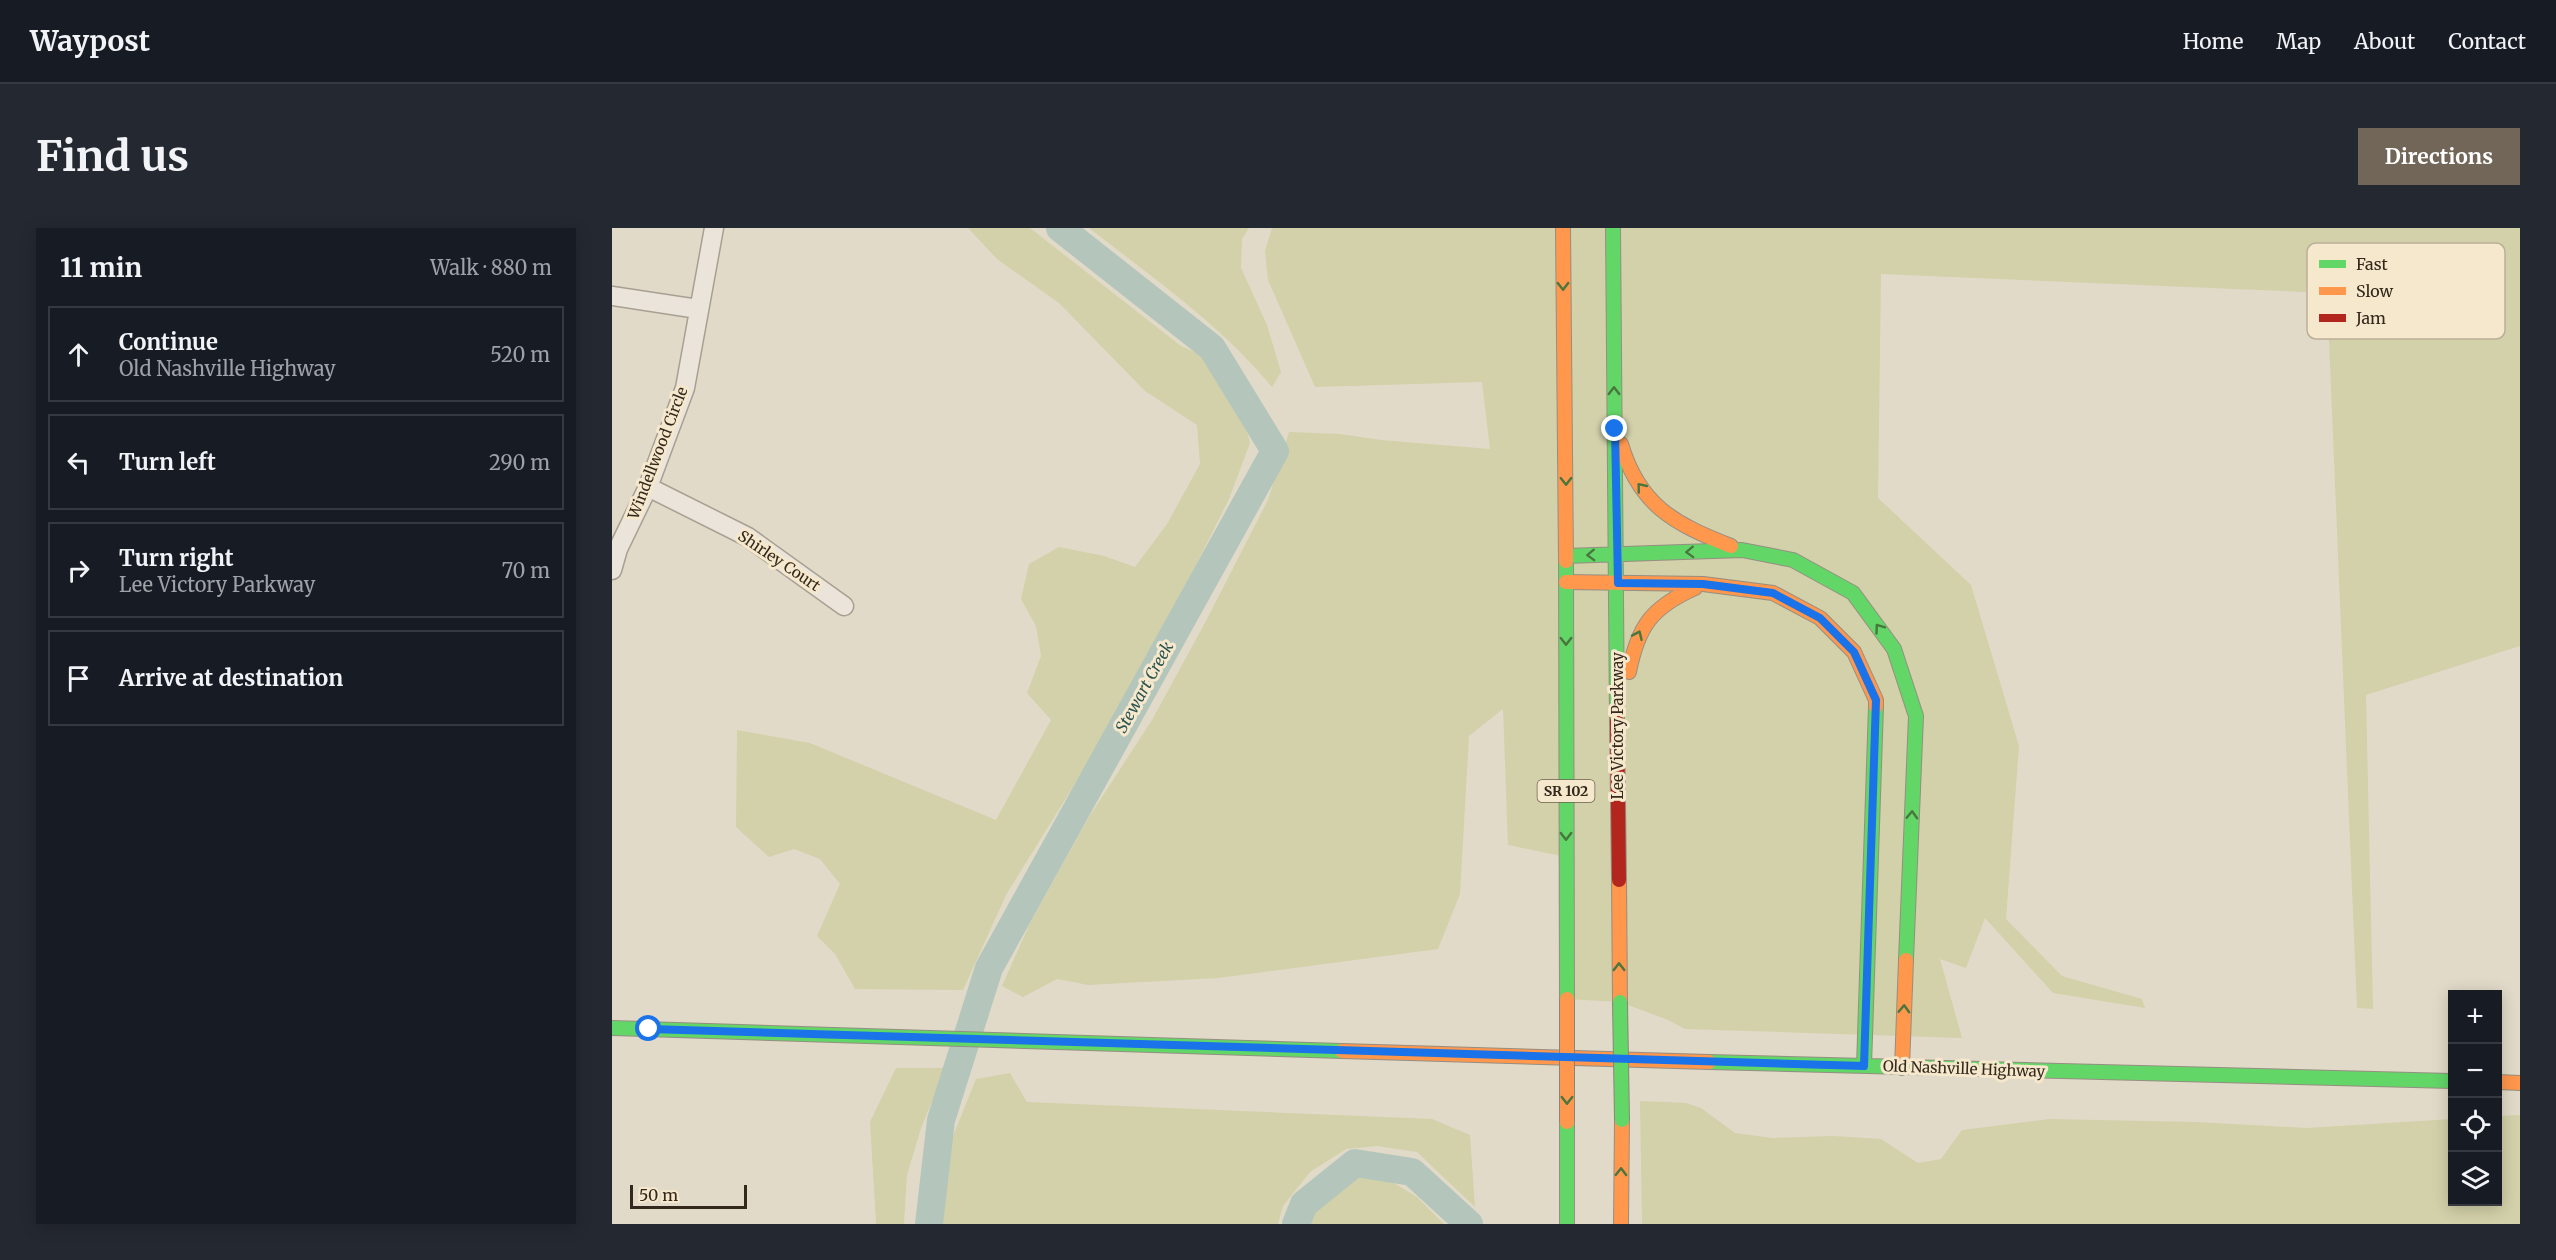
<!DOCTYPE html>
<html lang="en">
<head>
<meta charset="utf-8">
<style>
	body { margin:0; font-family:Merriweather,serif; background:#242831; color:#f1f3f6 }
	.controls { position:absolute; right:18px; bottom:18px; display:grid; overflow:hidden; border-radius:0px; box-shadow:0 3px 15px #0003 }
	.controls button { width:54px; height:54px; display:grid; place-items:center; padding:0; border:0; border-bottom:2px solid #363941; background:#171b24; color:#f1f3f6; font:30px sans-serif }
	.scale { position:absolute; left:18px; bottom:15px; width:117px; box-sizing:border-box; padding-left:6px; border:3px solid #34271b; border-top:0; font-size:16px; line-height:21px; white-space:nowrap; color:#34271b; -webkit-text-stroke:4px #f5e8cd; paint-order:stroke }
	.stop { position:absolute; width:18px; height:18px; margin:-14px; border:4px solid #1a73e8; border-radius:50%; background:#fff }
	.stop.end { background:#1a73e8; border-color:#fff; box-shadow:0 2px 6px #0008 }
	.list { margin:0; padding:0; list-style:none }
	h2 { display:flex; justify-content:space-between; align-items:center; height:78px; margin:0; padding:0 24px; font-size:26px }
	h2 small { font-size:20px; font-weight:400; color:#9ea1a6 }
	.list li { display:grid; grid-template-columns:39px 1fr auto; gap:18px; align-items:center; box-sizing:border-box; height:96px; margin:0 12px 12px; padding:0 12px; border:2px solid #363941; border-radius:0px }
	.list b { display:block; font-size:22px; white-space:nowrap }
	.list p { margin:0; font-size:20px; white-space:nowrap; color:#9ea1a6 }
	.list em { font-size:20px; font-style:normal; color:#9ea1a6 }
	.icon { flex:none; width:33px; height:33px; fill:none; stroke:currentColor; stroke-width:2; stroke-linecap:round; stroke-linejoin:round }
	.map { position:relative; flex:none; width:1908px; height:996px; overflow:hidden; border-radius:0px }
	header { display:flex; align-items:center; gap:36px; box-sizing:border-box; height:84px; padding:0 30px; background:#171b24; border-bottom:2px solid #363941 }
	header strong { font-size:28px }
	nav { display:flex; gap:33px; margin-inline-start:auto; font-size:21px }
	.intro { display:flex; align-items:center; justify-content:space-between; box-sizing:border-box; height:144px; padding:0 36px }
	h1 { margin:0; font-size:42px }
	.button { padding:15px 27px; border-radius:0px; background:#716658; color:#fff; font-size:21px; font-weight:700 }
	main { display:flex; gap:36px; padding:0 36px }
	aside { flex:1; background:#171b24; border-radius:0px; box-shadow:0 3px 15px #0003 }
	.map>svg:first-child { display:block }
	.green { fill:#d2d1aa }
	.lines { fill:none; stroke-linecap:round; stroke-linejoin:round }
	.river { stroke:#b4c6bb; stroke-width:28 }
	.street-casing { stroke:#a79f92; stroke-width:21 }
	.fast-casing { stroke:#968e82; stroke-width:16 }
	.slow-casing { stroke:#968e82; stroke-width:16 }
	.jam-casing { stroke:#968e82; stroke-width:16 }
	.street { stroke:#eae4da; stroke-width:18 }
	.fast { stroke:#63d668; stroke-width:14 }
	.slow { stroke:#ff974d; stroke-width:14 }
	.jam { stroke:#b3261e; stroke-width:14 }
	.fast-bridge-casing { stroke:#8c8479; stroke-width:16; stroke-linecap:butt }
	.slow-bridge-casing { stroke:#8c8479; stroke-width:16; stroke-linecap:butt }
	.fast-bridge { stroke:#63d668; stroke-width:14 }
	.slow-bridge { stroke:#ff974d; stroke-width:14 }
	.oneway { stroke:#49763e }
	.route { stroke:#1a73e8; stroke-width:8 }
	.labels { text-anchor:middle; stroke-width:6; stroke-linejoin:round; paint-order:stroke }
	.shield { fill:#f5e8cd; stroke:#6e6150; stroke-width:1.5 }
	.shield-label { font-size:14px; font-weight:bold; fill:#34271b }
	.street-label { font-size:15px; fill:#34271b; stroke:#f5e8cd }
	.water-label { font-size:16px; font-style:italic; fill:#2b5450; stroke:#f5e8cd }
	.key { fill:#f5e8cd; stroke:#bbae98; stroke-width:1.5 }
	.key-label { font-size:16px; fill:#34271b }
</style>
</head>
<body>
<header>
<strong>Waypost</strong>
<nav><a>Home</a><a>Map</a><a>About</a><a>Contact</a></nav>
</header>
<div class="intro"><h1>Find us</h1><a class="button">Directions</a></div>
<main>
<aside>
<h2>11 min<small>Walk · 880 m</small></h2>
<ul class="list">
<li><svg class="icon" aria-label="ahead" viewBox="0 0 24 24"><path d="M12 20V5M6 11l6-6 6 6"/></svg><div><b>Continue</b><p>Old Nashville Highway</p></div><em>520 m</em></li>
<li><svg class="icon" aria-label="left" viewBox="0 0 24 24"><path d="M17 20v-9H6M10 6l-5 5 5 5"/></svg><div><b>Turn left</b></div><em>290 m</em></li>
<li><svg class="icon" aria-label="right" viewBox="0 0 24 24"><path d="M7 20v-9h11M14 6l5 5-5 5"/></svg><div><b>Turn right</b><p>Lee Victory Parkway</p></div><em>70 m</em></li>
<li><svg class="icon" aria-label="arrive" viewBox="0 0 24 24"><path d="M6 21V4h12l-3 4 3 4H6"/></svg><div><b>Arrive at destination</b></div></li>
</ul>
</aside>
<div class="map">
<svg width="1908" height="996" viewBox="0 0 1908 996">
	<rect width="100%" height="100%" fill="#e2dac8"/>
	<path class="green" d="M356,0H418L569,118L596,130L630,181L638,215L617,271L584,337L472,541L394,667L351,762L243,761L223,726L205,708L228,656L208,631L182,621L157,629L124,599L125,502L198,515L384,592L439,492L415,465L429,428L424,398L409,371L417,336L447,319L492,328L523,339L555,296L588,236L585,197L533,163L447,75L385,31Z
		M477,0H637L630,11L629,40L655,97L669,144L660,159C608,96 541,50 477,0Z
		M660,0H1908V418L1754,467L1761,781L1745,780L1715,65L1269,46L1266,270L1359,357L1407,518L1394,691L1450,748L1530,771L1533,780L1441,765L1373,690L1354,740L1328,731L1350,810L1073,801L1056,792L1008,774L955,771L954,629L896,617L891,481L857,508L848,666L826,721L606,750L476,757L445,751L411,769L390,758L418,695L477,589L540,492L594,393L656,272L677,204L728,206L769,212L878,221L870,154L703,159L656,52L653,23Z
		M284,840H334L309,900L295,947L292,996H264L258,894Z
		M398,845L415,874L820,891L858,907L863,979L805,924L765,918L734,921L698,944L671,978L666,996H329L339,913L364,851Z
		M1028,873L1074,875L1089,880L1123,905L1161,910L1221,908L1269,911L1306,935L1329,931L1350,902L1437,891L1584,894L1695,900L1840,891V974H1886V888L1908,887V996H1030Z
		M770,948L805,969L832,996H696L701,981L738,949Z"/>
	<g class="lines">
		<path class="river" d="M317,996L329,892L377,740L663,223L600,120L448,0
			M684,996L692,976L743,935L800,944L857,996"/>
		<defs>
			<path id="street" d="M0,68L86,81
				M36,259L136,309L232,378
				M0,342L6,321L36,259L73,160L102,0"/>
			<path id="fast" d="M1001,0L1005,493
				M954,328L1130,322L1181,332L1241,365L1282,421L1304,488L1294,732
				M954,333L955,771
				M0,800L730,823
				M1097,834L1840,853
				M1252,838L1264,478
				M955,894V996"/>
			<path id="slow" d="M951,0L954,333
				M1009,216C1027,277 1062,296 1119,318
				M954,354L1091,356L1161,365L1208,390L1242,424L1264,472V478
				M1017,444C1026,398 1040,379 1083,360
				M1007,652L1008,774
				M730,823L1097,834
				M1290,840L1294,732
				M1886,854L1908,855
				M1009,996L1010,892"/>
			<path id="jam" d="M1005,493L1007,652"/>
		</defs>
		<use href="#street" class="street-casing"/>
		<use href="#fast" class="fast-casing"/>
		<use href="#slow" class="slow-casing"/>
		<use href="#jam" class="jam-casing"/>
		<use href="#street" class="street"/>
		<use href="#fast" class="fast"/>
		<use href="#slow" class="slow"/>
		<use href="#jam" class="jam"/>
		<defs>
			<path id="fast-bridge" d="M1008,774L1010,892"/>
			<path id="slow-bridge" d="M955,771V894"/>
		</defs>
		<use href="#fast-bridge" class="fast-bridge-casing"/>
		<use href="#slow-bridge" class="slow-bridge-casing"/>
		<use href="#fast-bridge" class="fast-bridge"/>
		<use href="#slow-bridge" class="slow-bridge"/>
	</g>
	<defs><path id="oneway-chevron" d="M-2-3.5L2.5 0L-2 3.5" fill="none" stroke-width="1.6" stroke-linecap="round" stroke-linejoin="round" transform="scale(1.5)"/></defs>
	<g class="oneway">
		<use href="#oneway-chevron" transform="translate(951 58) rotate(89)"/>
		<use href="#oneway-chevron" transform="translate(1002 163) rotate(-90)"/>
		<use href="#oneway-chevron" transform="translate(954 253) rotate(89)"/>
		<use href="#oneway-chevron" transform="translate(1029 259) rotate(-129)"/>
		<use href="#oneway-chevron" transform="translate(1078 324) rotate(178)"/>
		<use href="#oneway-chevron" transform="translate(979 327) rotate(178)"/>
		<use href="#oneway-chevron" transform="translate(1267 400) rotate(-126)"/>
		<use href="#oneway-chevron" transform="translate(1026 407) rotate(-66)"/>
		<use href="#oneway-chevron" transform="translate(954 413) rotate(90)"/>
		<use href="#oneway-chevron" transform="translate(1300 587) rotate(-88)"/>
		<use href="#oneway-chevron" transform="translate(954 608) rotate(90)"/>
		<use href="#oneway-chevron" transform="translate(1007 739) rotate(-90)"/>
		<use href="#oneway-chevron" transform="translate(1292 781) rotate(-88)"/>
		<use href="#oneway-chevron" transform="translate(955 872) rotate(90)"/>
		<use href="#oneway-chevron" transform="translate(1009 944) rotate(-89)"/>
	</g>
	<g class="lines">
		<path class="route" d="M37,801L1252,838L1264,472L1242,424L1208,390L1161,365L1091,356L1006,355L1003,201"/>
	</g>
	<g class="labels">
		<rect class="shield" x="925.5" y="552" width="57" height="22" rx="4.5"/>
		<g class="shield-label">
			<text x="954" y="568">SR 102</text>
		</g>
		<g class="street-label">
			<text transform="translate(46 225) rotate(-69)" y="5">Windellwood Circle</text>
			<text transform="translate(167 333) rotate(34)" y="5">Shirley Court</text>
			<text transform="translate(1006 498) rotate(-90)" y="5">Lee Victory Parkway</text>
			<text transform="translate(1352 841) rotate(2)" y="5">Old Nashville Highway</text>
		</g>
		<g class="water-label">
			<text transform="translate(532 459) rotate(-61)" y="6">Stewart Creek</text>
		</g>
	</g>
	<rect x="1695" y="15" width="198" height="96" rx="9" class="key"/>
	<rect x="1707" y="32" width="27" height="8" fill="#63d668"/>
	<rect x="1707" y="59" width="27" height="8" fill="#ff974d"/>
	<rect x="1707" y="86" width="27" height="8" fill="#b3261e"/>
	<g class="key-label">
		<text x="1744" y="42">Fast</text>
		<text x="1744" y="69">Slow</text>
		<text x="1744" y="96">Jam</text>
	</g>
</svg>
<div class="controls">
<button>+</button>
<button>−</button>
<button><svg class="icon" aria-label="locate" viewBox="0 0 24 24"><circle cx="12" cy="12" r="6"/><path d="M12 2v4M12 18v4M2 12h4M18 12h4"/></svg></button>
<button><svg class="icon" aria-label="layers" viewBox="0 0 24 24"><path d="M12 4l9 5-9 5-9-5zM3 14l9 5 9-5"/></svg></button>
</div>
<div class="scale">50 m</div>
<div class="stop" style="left:37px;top:801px"></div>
<div class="stop end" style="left:1003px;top:201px"></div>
</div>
</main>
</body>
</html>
